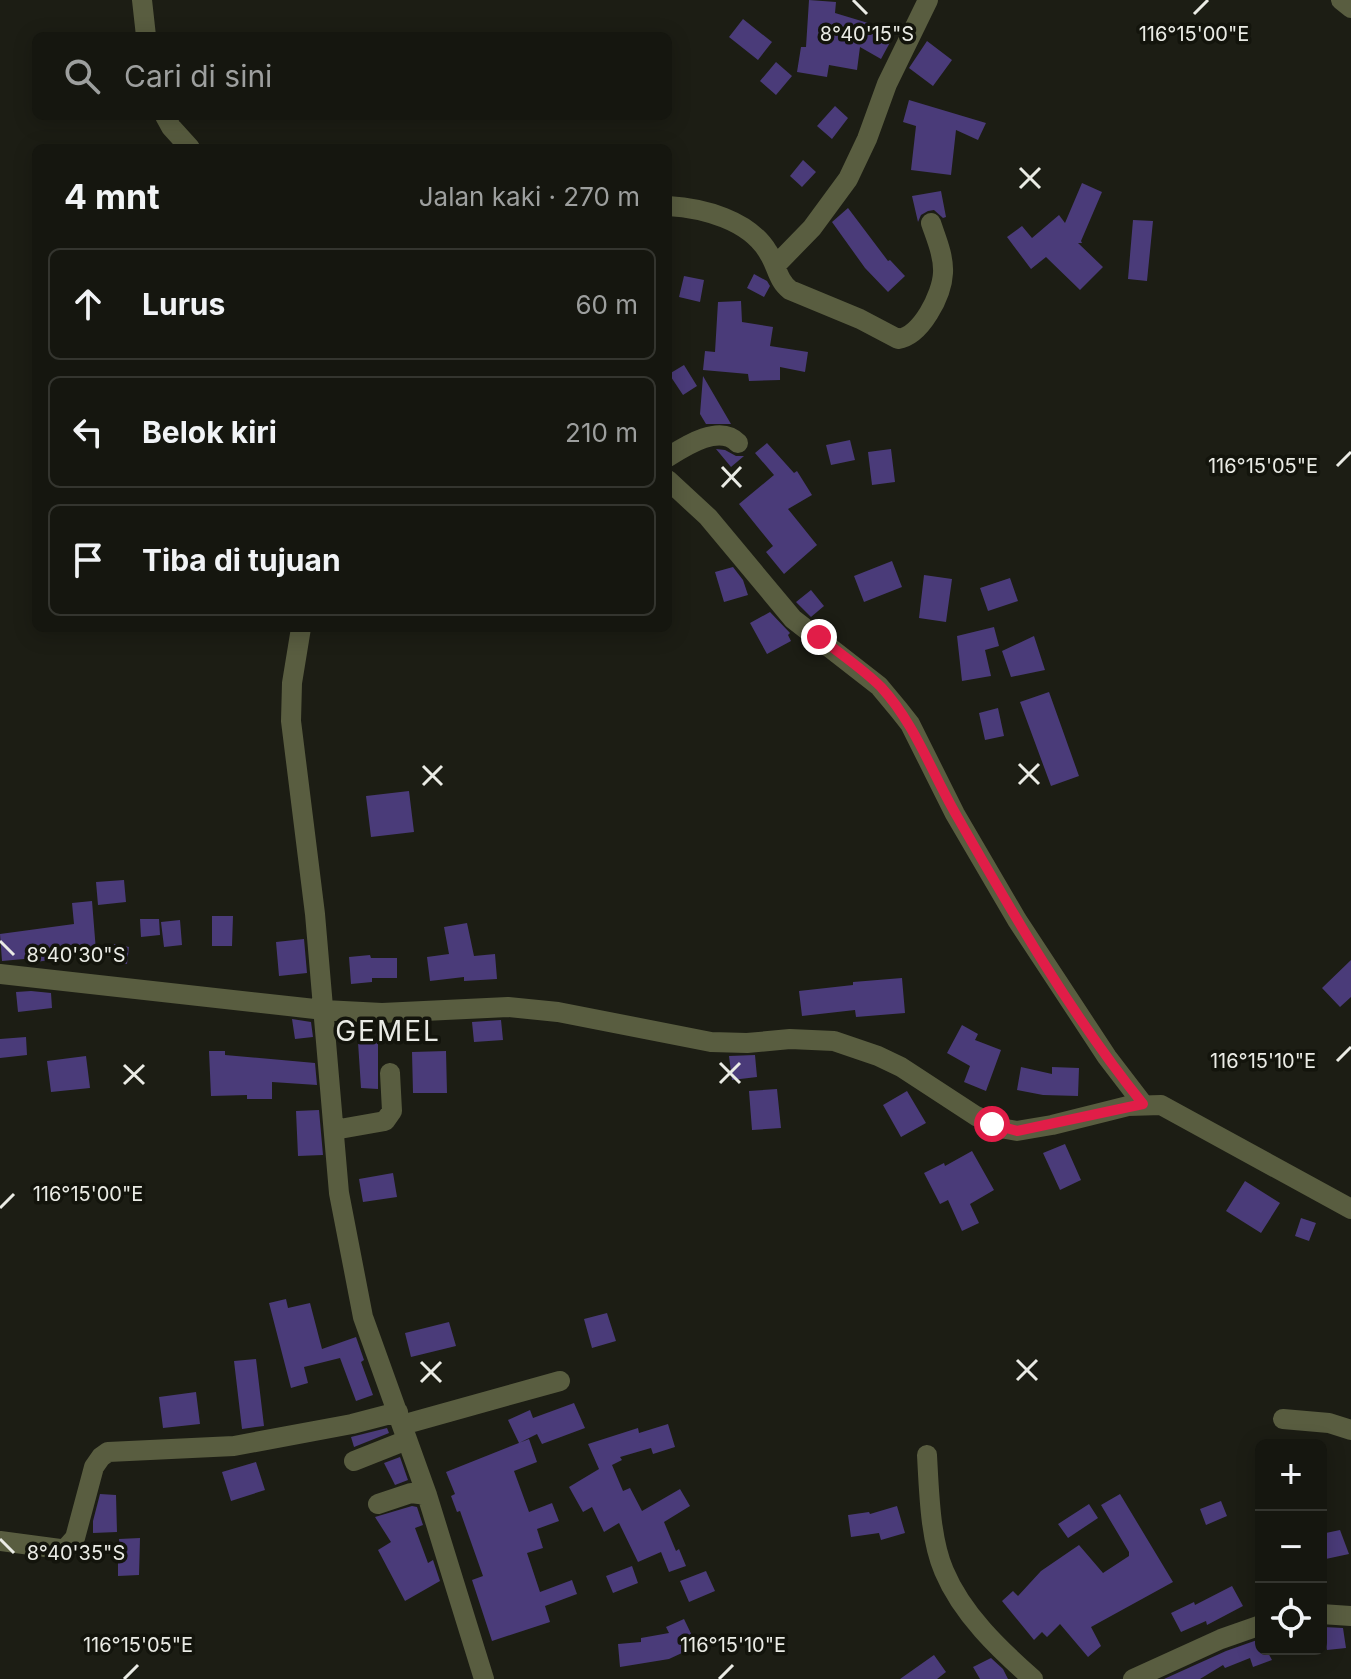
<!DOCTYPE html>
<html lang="id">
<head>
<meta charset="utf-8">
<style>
	body { margin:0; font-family:Inter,sans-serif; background:#1e1f18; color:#f1f3f6 }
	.controls { position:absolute; right:24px; bottom:24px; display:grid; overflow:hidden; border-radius:12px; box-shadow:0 4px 20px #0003 }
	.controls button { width:72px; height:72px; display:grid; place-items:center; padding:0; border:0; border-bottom:2px solid #34352f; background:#15160f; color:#f1f3f6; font:40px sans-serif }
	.stop { position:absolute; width:24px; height:24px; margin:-18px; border:6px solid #e11d48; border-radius:50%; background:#fff }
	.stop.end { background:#e11d48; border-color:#fff; box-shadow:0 2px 8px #0008 }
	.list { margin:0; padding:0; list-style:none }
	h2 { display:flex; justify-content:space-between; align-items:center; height:104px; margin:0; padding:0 32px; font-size:34px }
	h2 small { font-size:26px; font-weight:400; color:#9d9f9e }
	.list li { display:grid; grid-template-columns:52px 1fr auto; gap:24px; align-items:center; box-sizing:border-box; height:112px; margin:0 16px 16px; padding:0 16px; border:2px solid #34352f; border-radius:12px }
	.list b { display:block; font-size:30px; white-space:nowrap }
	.list em { font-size:26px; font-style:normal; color:#9d9f9e }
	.icon { flex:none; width:44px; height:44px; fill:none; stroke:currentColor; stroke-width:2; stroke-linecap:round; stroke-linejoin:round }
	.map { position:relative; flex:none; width:1351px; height:1679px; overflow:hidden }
	.search { position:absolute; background:#15160f; box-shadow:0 4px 20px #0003; left:32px; top:32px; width:640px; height:88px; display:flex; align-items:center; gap:20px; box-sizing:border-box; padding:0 28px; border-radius:12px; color:#9d9f9e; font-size:30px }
	.panel { position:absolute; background:#15160f; box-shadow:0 4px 20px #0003; left:32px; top:144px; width:640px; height:488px; border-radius:12px }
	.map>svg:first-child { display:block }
	.building { fill:#4a3b79 }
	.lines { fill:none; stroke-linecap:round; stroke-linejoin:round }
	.minor { stroke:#595d40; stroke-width:20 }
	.route { stroke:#e11d48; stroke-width:10 }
	.ticks { fill:none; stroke:#eaebe5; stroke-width:3 }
	.labels { text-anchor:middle; stroke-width:7; stroke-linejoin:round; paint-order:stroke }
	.quarter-label { font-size:28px; letter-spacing:2px; fill:#eaebe5; stroke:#13140c }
	.ticks-label { font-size:20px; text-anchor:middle; fill:#eaebe5; stroke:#13140c; stroke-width:7; stroke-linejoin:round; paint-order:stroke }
</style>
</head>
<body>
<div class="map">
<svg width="1351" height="1679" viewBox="0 0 1351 1679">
	<rect width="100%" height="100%" fill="#1c1d14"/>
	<path class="building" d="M809,0L836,2L835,13L878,26L894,35L881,59L860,47L857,70L829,65L827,77L797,72L801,47H806Z
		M743,19L772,42L758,60L729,37Z
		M927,41L952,60L933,86L909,68Z
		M776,62L792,76L776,95L760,81Z
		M909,100L986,123L978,140L956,130L951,175L911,170L916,126L903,122Z
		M835,106L848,118L832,139L817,126Z
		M803,160L816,172L802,187L790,176Z
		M1082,183L1102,192L1081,241L1082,243H1078L1103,267L1080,290L1046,257L1031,269L1007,237L1022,226L1032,238L1059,215L1065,223Z
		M941,191L946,217L943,218L934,210L928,211L921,215L918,222L912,196Z
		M848,208L888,261L890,260L905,276L888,292L865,268L832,222Z
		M1133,220L1153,221L1147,281L1128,279Z
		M754,274L767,281L770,286L764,297L747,288Z
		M684,276L704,280L700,302L679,297Z
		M741,301L742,322L773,327L770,346L808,352L805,372L780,367V380L749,381L748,374L703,370L705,351L715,352L718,302Z
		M684,365L697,386L683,395L669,374Z
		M703,376L731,424H706L700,414Z
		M850,440L855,460L831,465L826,445Z
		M767,443L794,473L797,471L812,495L788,509L817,545L784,574L766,552L773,546L739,504L774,475L755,453Z
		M716,449L725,450L736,456H744L731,467Z
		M891,449L895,482L872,485L868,452Z
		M892,561L902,587L864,602L854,576Z
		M733,567L743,580L748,595L724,602L715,572Z
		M924,575L952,579L946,622L919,618Z
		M1010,578L1018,601L988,611L980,588Z
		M811,590L824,606L811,617L796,602Z
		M770,612L790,633L788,635L791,641L767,654L750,623Z
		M994,627L999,646L985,650L991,676L962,681L957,636Z
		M1034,636L1045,670L1011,677L1002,651Z
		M1049,692L1079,776L1051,786L1020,702Z
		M998,708L1004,736L985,740L979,713Z
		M409,791L414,832L371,837L366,796Z
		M124,880L126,902L98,905L96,882Z
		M92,901L96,951L64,954V958L36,962L35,958L2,961L0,934L74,924L72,903Z
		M212,916H233L232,946H212Z
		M140,919H159L160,935L141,937Z
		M180,920L182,945L164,947L161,922Z
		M467,923L474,956L495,954L497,979L464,981V977L430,981L427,957L449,954L444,927Z
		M304,939L307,973L279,976L276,942Z
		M114,944L129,947L127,964L112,962Z
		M370,955L371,958H397V978H372V982L351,984L349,957Z
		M1351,960V997L1340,1007L1322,988Z
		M902,978L905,1013L856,1017L855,1010L802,1016L799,991L853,985V982Z
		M31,991L51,993L52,1008L18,1012L16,992Z
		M292,1019L311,1022L313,1037L295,1039Z
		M501,1020L503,1040L474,1042L472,1022Z
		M962,1025L978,1034L975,1040L1001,1050L986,1091L964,1082L970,1066L947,1053Z
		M26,1037L27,1055L0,1058V1039Z
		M358,1042H378V1089L361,1088Z
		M209,1051H225V1055L315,1063L317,1085L272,1082V1099H247V1095L211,1096Z
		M446,1051L447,1093H413L412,1052Z
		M755,1055L757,1077L732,1080L729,1056Z
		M86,1056L90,1088L51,1092L47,1061Z
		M1021,1067L1052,1074V1067L1079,1068L1078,1096L1043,1095L1017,1090Z
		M777,1089L781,1128L752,1130L749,1091Z
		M907,1091L926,1123L901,1137L883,1105Z
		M319,1110L323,1155L298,1156L296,1111Z
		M1065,1144L1081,1180L1060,1190L1043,1153Z
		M972,1151L994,1190L970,1204L979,1223L962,1231L948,1200L940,1204L924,1173L944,1163L945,1166Z
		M393,1173L397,1197L363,1202L359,1179Z
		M1245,1181L1280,1203L1261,1233L1226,1211Z
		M1301,1218L1316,1223L1309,1241L1295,1236Z
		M286,1299L288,1308L310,1303L322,1349L356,1337L364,1360L361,1362L373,1395L356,1401L340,1358L304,1367L308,1383L291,1388L269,1303Z
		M607,1313L616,1341L592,1348L584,1319Z
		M449,1322L456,1346L411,1357L405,1333Z
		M256,1359L264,1426L242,1429L234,1361Z
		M196,1392L200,1424L163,1428L159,1397Z
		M574,1403L585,1428L542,1444L537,1434L519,1443L508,1420L530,1410L533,1418Z
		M668,1424L675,1447L653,1454L651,1448L620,1457L622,1460L612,1465L623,1491L630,1488L642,1511L680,1489L690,1506L664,1522L676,1551L679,1549L686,1566L669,1572L661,1552L638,1562L619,1523L604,1532L592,1507L583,1512L569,1487L599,1469L588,1444L638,1428L639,1433Z
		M387,1428L389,1433L354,1447L351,1437Z
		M529,1439L537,1462L514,1471L529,1512L552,1503L559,1521L537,1529L543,1548L527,1553L540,1592L572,1580L577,1594L545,1606L550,1622L492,1641L472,1580L483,1576L460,1511L457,1512L451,1496L455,1494L446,1472Z
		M400,1457L408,1480L395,1485L384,1463Z
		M256,1462L265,1490L231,1501L222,1472Z
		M100,1494L116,1495L117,1532L93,1533V1521Z
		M1120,1494L1173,1582L1091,1627L1101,1646L1088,1657L1060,1624L1047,1637L1042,1632L1034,1640L1002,1601L1013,1591L1018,1596L1041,1571L1079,1545L1103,1573L1129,1556V1552L1101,1505Z
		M1221,1501L1227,1516L1206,1525L1200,1509Z
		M1089,1504L1098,1518L1068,1538L1058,1524Z
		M412,1506L417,1507L423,1525L415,1528L428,1563L433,1560L440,1581L405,1601L378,1550L391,1542L375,1517Z
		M897,1506L905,1533L881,1540L879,1533L851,1537L848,1515L869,1512L870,1514Z
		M1340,1530L1349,1554L1321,1560V1534Z
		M140,1538L139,1575L118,1576V1562H121L119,1539Z
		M632,1566L638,1583L613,1593L606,1576Z
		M706,1571L715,1591L689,1602L680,1581Z
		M1232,1586L1243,1606L1207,1625L1206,1621L1181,1632L1171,1613L1194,1602L1195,1605Z
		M684,1619L697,1646L669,1659L620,1667L618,1644L641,1642V1638L669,1633L666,1627Z
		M1324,1627L1343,1628L1346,1648L1327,1650Z
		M1260,1639L1261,1649H1266L1272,1660L1253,1667L1250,1658L1225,1668L1223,1665L1200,1679H1164L1226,1651Z
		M934,1655L946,1672L937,1679H900Z
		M991,1658L1003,1669L1008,1679H980L973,1667Z"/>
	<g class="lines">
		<path class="minor" d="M142,0L146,36
			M1341,0L1351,8
			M165,116L171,127L190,148
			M668,206C703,208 749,220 768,252C777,265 777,280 790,290L860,319L898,339C921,336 942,295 943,273C944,256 936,238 931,223
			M775,266L812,228L848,179L867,139L887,84L928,0
			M668,457C687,445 720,424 738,443
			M668,480L708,517L793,619L879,686L899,710L910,724L955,814L1017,920L1107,1057L1143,1104
			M301,628L292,683L291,721L315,914L339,1193L363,1317L427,1495L484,1679
			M0,974L324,1010L382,1013L508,1007L558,1012L711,1042L747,1043L790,1039L834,1041L878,1056L901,1067L976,1116L1006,1129L1017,1131L1052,1125L1128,1106L1161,1105L1351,1209
			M334,1130L385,1121L392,1111L390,1073
			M1283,1419L1329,1423L1351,1430
			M402,1425L560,1381
			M927,1455C929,1490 930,1539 944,1571C962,1614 999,1649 1033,1679
			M354,1461L407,1440
			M378,1504L411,1493L427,1495
			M0,1541L60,1549L67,1547L75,1538L94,1467L101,1457L108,1452L234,1446L352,1424L398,1412
			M1321,1614L1351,1616
			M1133,1679L1221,1639L1261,1625"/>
	</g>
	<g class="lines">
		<path class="route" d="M819,637C839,653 863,669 881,687C916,725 932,774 958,818C1014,916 1072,1016 1143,1104L1017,1131L992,1124"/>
	</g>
	<path class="ticks" d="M853,0L867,14M1194,14L1208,0M1020,168L1040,188M1020,188L1040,168M1337,466L1351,452M722,467L741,487M722,487L741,467M1019,764L1039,784M423,766L442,785M1019,784L1039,764M423,785L442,766M0,941L14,955M1337,1061L1351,1047M720,1063L740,1083M124,1065L144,1084M720,1083L740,1063M124,1084L144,1065M0,1208L14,1194M1017,1360L1037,1380M421,1362L441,1382M1017,1380L1037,1360M421,1382L441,1362M0,1539L14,1553M124,1679L138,1665M719,1679L733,1665"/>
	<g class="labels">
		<g class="quarter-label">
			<text x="388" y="1041">GEMEL</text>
		</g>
	</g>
	<g class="ticks-label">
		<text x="867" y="41">8°40'15"S</text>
		<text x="1194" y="41">116°15'00"E</text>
		<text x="1263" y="473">116°15'05"E</text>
		<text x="76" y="962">8°40'30"S</text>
		<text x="1263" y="1068">116°15'10"E</text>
		<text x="88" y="1201">116°15'00"E</text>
		<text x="76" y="1560">8°40'35"S</text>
		<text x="138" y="1652">116°15'05"E</text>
		<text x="733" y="1652">116°15'10"E</text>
	</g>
</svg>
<div class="controls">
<button>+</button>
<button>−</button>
<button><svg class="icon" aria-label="locate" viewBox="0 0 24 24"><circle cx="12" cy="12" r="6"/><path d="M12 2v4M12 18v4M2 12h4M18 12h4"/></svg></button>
</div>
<div class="stop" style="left:992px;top:1124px"></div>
<div class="stop end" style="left:819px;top:637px"></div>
<div class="search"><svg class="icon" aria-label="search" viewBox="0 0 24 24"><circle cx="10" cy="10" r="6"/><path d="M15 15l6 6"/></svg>Cari di sini</div>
<section class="panel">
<h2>4 mnt<small>Jalan kaki · 270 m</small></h2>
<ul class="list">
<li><svg class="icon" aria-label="ahead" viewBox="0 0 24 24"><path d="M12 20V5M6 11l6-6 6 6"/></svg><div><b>Lurus</b></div><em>60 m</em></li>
<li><svg class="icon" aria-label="left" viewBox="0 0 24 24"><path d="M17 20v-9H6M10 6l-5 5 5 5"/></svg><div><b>Belok kiri</b></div><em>210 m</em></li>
<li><svg class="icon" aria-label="arrive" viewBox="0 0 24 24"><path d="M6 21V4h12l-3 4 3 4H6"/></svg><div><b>Tiba di tujuan</b></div></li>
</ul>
</section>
</div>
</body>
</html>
